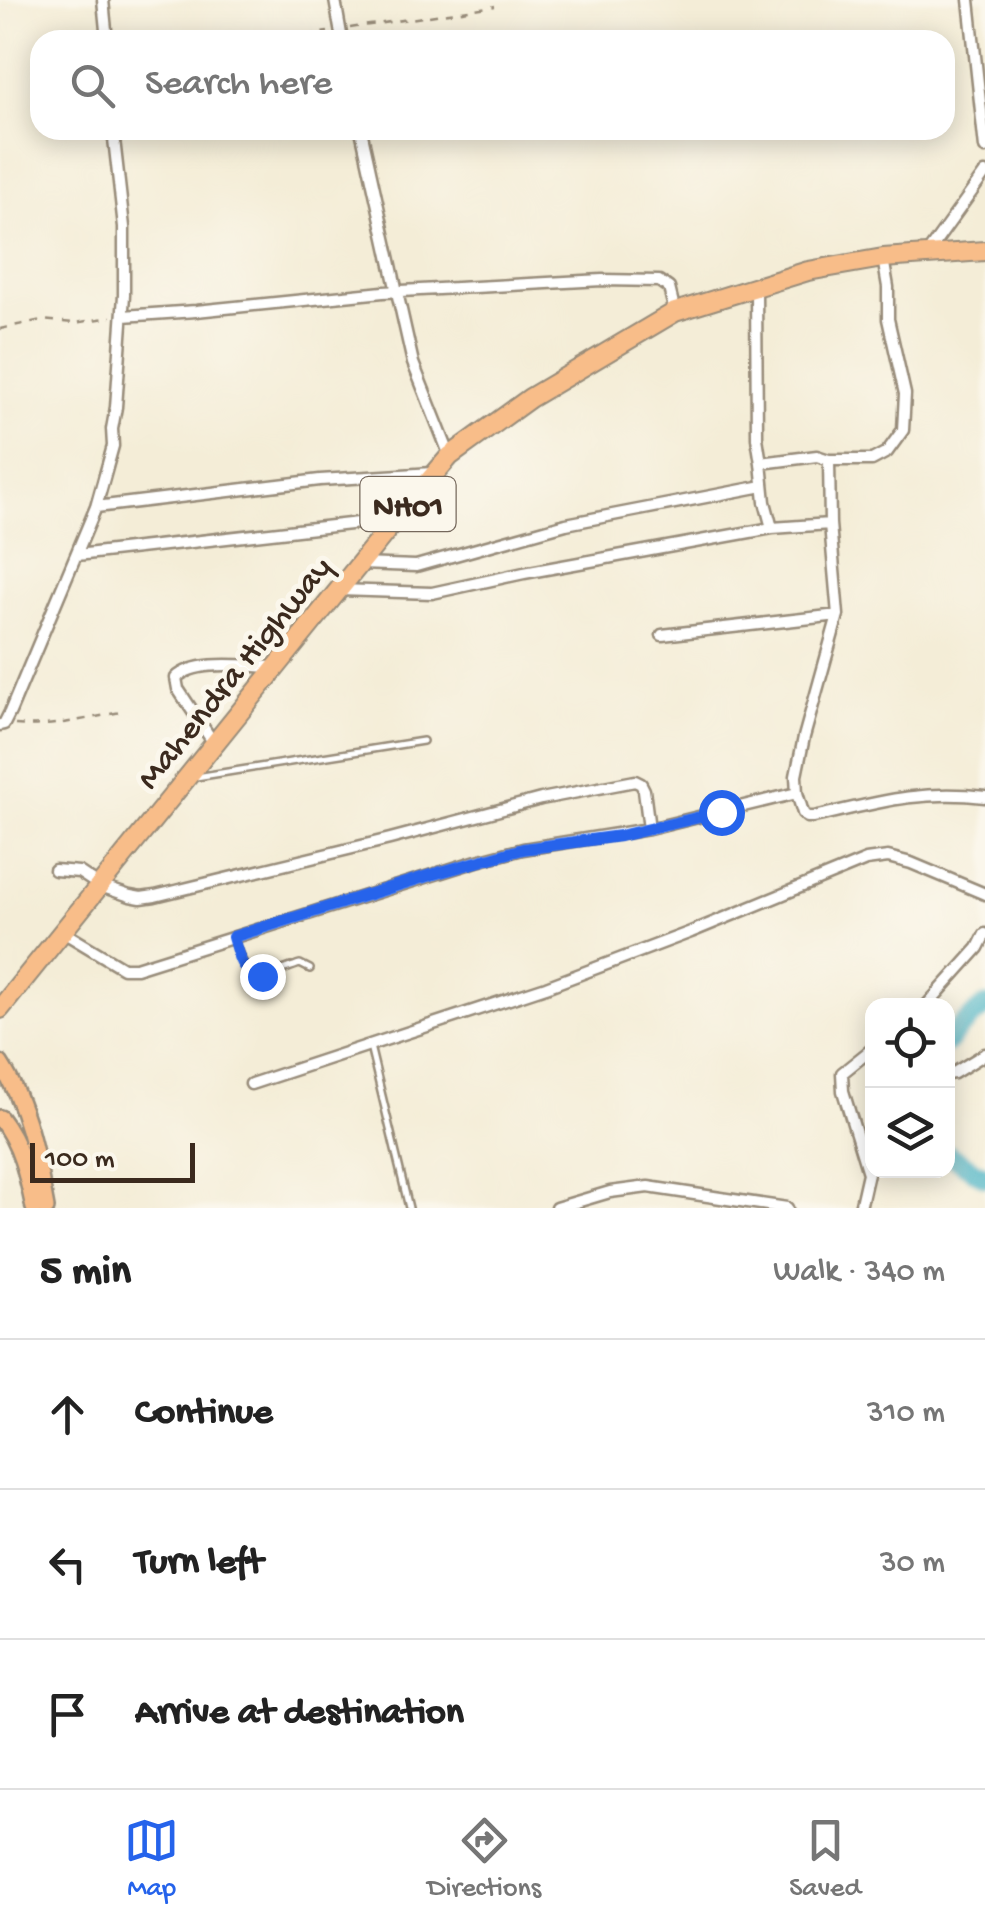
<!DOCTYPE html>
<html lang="en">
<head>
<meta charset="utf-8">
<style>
	body { margin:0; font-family:"Gochi Hand",sans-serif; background:#f2f2f2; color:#222 }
	.controls { position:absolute; right:30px; bottom:30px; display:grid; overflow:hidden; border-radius:20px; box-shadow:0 5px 25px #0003 }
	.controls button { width:90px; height:90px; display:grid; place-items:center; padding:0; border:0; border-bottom:2px solid #e0e0e0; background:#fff; color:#222; font:50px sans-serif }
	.scale { position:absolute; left:30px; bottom:25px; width:165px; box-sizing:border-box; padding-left:10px; border:5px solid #3b2a1e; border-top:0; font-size:28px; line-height:35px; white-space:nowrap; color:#3b2a1e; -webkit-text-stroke:8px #fbf7ec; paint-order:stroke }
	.stop { position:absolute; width:30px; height:30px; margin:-22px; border:8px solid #2563eb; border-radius:50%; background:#fff }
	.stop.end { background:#2563eb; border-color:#fff; box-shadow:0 2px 10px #0008 }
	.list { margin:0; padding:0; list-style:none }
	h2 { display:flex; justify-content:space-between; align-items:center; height:130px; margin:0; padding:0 40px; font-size:42px }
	h2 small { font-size:32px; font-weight:400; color:#767676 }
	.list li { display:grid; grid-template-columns:65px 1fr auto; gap:30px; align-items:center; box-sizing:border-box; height:150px; padding:0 40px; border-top:2px solid #e0e0e0 }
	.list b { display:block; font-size:38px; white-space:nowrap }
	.list em { font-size:32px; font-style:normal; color:#767676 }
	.icon { flex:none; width:55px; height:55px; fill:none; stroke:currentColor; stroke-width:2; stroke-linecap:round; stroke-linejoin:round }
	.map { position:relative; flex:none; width:985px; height:1208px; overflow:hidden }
	.search { position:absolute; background:#fff; box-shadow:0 5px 25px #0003; left:30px; right:30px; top:30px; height:110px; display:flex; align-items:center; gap:25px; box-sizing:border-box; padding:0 35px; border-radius:30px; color:#767676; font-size:38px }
	.sheet { height:580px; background:#fff }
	nav { display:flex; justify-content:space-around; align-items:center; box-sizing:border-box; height:140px; border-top:2px solid #e0e0e0; background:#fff; font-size:28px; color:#767676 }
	nav a { display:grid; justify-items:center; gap:5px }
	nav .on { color:#2563eb }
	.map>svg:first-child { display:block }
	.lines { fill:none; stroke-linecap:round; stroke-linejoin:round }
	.river { stroke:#47b2c5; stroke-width:20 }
	.lane-casing { stroke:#988c7a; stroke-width:10 }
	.street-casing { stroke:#988c7a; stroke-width:15 }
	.primary-casing { stroke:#988c7a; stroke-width:20 }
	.highway-casing { stroke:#988c7a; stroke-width:22 }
	.path { stroke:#988c7a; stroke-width:2.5; stroke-dasharray:8 8; stroke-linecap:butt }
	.lane { stroke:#fff; stroke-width:5 }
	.street { stroke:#fff; stroke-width:10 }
	.primary { stroke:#f8bd89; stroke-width:15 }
	.highway { stroke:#f8bd89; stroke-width:18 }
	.route { stroke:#2563eb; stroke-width:12 }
	.labels { text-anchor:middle; stroke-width:10; stroke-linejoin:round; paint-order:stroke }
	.shield { fill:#fbf7ec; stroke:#75685c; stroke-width:2.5 }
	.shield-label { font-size:32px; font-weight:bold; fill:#3b2a1e }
	.street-label { font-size:35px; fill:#3b2a1e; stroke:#fbf7ec }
</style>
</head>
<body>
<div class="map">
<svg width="985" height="1208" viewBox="0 0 985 1208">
	<rect width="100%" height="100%" fill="#fbf7ec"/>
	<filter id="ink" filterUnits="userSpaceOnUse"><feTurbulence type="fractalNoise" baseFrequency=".01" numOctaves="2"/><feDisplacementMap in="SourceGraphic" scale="20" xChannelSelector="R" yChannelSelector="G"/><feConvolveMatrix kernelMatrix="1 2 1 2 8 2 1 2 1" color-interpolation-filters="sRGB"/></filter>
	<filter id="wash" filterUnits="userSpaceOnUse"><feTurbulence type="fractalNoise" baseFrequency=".0048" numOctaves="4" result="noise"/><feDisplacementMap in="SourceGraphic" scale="40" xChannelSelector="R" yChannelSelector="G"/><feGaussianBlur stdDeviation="2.25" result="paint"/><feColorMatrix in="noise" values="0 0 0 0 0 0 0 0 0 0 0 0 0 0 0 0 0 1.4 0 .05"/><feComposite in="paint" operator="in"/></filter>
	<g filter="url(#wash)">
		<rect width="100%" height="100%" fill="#f4edd7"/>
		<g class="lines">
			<path class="river" d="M948,1042L959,1028L985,1006
				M948,1154L985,1177"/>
		</g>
	</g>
	<g filter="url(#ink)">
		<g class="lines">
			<defs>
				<path id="lane" d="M196,777L423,741
					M234,940C250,987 257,978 300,964L310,969
					M370,1046L409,1208"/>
				<path id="street" d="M103,0L107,40
					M335,0L342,40
					M969,0L985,148
					M361,130L397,292
					M927,254L985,173
					M756,288L757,438L761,463L817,456L829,460H872L887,452L903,430L905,394L888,319V287L883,258
					M397,292L413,363L450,456
					M123,316L196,311L383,292L602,280L659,281L669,288L675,312
					M829,460L830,524L838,615L804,737L796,776L797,793L803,813L807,817H814C875,803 921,789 985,797
					M761,463L765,502L772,528L830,524
					M96,507L320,480L433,473
					M77,555L394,519
					M360,564L416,566L566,524L763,486
					M339,590L432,593L524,573L772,528
					M662,635L838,615
					M0,725L4,724L10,712L96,507L113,446L112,429L116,407L124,295V227L113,130
					M215,745L178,689L176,678C197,658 248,667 276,667
					M55,870L79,872L100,886L130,896L141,898L155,896L390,839L541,799L635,781L641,784L644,790L649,829
					M63,932L123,968H136L477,861L523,849L649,829L797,793
					M926,1006L978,948L985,934
					M948,1074L954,1073L985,1054
					M251,1084L546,987L691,932L866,860L888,857L911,863L985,894
					M556,1208L610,1192L648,1187L787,1208
					M860,1208L868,1173L843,1091L842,1073L872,1049"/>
				<path id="primary" d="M0,1063C28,1106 37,1159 46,1208
					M0,1118C21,1145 27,1174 34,1208"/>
				<path id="highway" d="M0,1009L396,519L450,456L530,398L675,312L808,271L883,258L985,251"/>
			</defs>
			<use href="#lane" class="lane-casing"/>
			<use href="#street" class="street-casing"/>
			<use href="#primary" class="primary-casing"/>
			<use href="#highway" class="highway-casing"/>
			<path class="path" d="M350,28L495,6
				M275,40L328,32
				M0,329L41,320L75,323L111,317
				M15,725C51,728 90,718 125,711"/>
			<use href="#lane" class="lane"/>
			<use href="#street" class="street"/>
			<use href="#primary" class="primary"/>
			<use href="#highway" class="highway"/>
		</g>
	</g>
	<g class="lines" filter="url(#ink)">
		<path class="route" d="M262,976C240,972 239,957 233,937L434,874L523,849L620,836L721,812"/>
	</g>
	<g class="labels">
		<rect class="shield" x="360.5" y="477" width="95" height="54" rx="8"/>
		<g class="shield-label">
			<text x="408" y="515">NH01</text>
		</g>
		<g class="street-label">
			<text transform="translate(232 671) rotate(-51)" y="12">Mahendra Highway</text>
		</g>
	</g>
</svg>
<div class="controls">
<button><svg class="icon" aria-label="locate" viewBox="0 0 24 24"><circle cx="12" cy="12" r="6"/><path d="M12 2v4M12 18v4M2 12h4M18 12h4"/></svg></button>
<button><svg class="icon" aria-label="layers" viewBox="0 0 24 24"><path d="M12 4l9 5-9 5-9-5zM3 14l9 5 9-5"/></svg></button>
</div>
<div class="scale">100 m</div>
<div class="stop" style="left:721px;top:812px"></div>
<div class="stop end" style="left:262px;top:976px"></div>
<div class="search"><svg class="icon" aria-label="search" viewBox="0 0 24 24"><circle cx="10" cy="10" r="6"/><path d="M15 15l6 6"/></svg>Search here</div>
</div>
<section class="sheet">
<h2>5 min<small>Walk · 340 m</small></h2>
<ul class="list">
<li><svg class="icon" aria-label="ahead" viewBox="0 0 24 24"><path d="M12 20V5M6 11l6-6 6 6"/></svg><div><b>Continue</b></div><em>310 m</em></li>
<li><svg class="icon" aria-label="left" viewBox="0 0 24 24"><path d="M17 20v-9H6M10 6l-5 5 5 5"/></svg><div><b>Turn left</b></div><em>30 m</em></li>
<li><svg class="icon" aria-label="arrive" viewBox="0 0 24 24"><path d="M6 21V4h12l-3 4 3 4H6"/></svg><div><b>Arrive at destination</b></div></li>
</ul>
</section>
<nav>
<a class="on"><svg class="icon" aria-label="map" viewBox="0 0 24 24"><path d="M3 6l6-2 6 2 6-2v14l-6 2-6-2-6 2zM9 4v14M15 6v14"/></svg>Map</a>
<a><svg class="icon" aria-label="directions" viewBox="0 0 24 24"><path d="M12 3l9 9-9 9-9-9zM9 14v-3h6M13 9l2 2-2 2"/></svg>Directions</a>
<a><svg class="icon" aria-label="saved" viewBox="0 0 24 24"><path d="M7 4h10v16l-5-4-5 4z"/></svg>Saved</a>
</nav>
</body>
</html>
